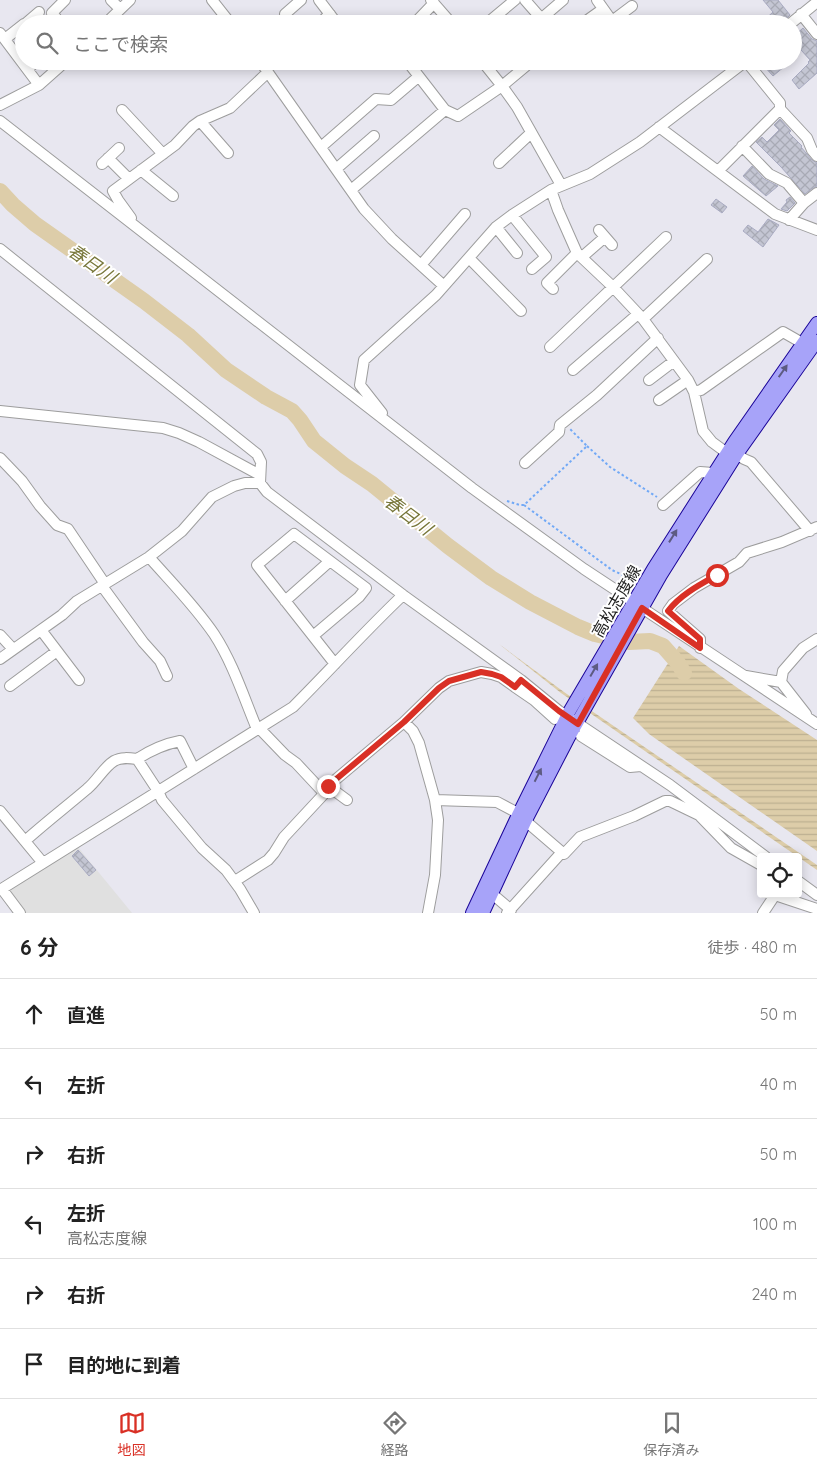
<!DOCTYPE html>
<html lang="ja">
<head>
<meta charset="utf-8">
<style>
	body { margin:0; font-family:Quicksand,"Noto Sans JP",sans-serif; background:#f6f6f6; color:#222 }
	.controls { position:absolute; right:15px; bottom:15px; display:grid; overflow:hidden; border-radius:5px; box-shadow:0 2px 12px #0003 }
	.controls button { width:45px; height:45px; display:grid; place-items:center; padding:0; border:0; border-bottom:1px solid #e0e0e0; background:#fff; color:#222; font:25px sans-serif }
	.stop { position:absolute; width:15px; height:15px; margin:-11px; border:4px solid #d93025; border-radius:50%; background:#fff }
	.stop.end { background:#d93025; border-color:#fff; box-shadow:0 1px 5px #0008 }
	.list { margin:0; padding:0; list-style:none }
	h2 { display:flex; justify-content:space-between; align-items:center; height:65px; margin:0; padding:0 20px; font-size:21px }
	h2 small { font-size:16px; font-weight:400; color:#767676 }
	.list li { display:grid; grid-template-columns:32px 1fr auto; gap:15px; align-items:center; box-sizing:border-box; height:70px; padding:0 20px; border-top:1px solid #e0e0e0 }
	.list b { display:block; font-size:19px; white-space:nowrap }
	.list p { margin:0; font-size:16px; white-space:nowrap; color:#767676 }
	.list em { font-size:16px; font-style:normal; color:#767676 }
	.icon { flex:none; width:28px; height:28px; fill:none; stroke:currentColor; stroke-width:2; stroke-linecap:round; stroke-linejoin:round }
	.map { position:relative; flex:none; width:817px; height:913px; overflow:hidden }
	.search { position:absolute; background:#fff; box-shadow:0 2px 12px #0003; left:15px; right:15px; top:15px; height:55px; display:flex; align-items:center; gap:12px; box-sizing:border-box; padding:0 18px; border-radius:28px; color:#767676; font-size:19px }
	.sheet { height:485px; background:#fff }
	nav { display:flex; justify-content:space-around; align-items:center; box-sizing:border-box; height:70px; border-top:1px solid #e0e0e0; background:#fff; font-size:14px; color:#767676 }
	nav a { display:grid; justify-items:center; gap:2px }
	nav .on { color:#d93025 }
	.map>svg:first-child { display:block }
	.parking { fill:#e0e0e0 }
	.water { fill:url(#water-rules) }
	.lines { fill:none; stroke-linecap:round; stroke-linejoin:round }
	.river { stroke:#ddcda9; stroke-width:16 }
	.building { fill:url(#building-cross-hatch); stroke:#a9abc2 }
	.minor-casing { stroke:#9d9d9d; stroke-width:12 }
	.major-casing { stroke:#1a0498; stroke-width:14 }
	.path { stroke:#72a9f6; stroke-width:2; stroke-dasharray:2.5 2.5; stroke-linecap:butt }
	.minor { stroke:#fff; stroke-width:10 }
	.major { stroke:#a7a3f9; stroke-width:12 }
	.oneway { fill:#5d5b82 }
	.route { stroke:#d93025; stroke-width:6 }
	.labels { text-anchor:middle; stroke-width:4; stroke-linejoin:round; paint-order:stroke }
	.street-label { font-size:16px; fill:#202020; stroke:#fff }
	.water-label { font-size:18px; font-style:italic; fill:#777639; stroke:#fff }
</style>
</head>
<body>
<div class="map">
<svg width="817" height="913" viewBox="0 0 817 913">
	<defs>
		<pattern id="water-rules" width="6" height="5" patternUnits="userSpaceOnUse" patternTransform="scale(1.25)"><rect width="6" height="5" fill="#ddcda9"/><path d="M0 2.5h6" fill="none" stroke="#bdb091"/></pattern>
		<pattern id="building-cross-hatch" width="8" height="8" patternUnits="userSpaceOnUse" patternTransform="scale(1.25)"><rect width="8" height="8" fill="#c4c6d3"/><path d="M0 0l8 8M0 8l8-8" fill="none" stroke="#a8aab5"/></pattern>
	</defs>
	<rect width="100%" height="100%" fill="#e8e7f0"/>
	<path class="parking" d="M77,846L132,913H24L7,890Z"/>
	<path class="water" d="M499,644L564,692L817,865V870L561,693Z
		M679,646L739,689L817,740V851L666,746L649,734L633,718Z"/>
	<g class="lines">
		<path class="river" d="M0,191L13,205L35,224L144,301L188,335L226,370L266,397L292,411L300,420L314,441L345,466L372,484L448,546L491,578L530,602L578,627L595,634L629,642L650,641L663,646L678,663L684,673"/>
	</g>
	<path class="building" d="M763,0H778L790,15L781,24H760L773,12Z
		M803,28L812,39L817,41V73L799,89L792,80L809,63L808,62L810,60L793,41V37Z
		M715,61H734L719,69Z
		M767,61H791L773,76L763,65Z
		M780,119L791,131L789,133L802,146L801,147L812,160L817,163V186L813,188L805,194L781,167L756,142L762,137L767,142L779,130L774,125Z
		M752,166L764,179L778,186L766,196L743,176Z
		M790,197L795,203L787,211L781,209L787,202L786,200Z
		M716,199L727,207L722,213L711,205Z
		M768,219L779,225L763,247L743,231L748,225L758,232Z
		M78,850L96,870L89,876L72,856Z"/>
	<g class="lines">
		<defs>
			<path id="minor" d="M111,0L120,9
				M212,0L231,24
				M319,0L335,21
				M431,0L452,24
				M525,0L546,24
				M597,0L614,24
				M285,14L301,0
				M801,14L817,34
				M612,21L632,6
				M25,24L39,12
				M61,24L52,13L65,0
				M105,24L130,0
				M319,24L330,14
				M414,24L434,3
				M486,24L515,0
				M535,24L563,0
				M582,24L603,9
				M790,24L817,2
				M0,33L39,85L66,61
				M5,39L24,24
				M260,61L364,209L392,239L444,286
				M482,61L502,86L517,107L561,185
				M746,61L780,103V109
				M27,69L37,61
				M0,105L39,85
				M122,110L163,154
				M445,110L458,116L502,86L532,61
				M0,121L472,488L584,569L634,602
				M200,121L228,153
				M659,127L775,214L817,230
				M742,146L769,174L787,183L804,203
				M321,147L376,99L391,100L418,77
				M108,158L129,179
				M499,163L531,133
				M102,164L119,148
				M336,169L374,136
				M141,170L173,196
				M718,171L780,109L807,138L812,150L817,156
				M351,190L445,110L407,61
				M551,190L558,210L577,253L613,287L643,319L688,380L694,392L703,431L712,442L727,453L734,452L744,459L751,462L810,531
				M512,215L546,257L532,269
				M131,218L118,200L113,191L175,145L193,126L200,121L230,108L267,73
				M789,220L804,203L817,193
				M496,227L517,253
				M599,230L612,245
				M0,249L257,454L261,462L260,483L267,492L403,595L521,680L559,711L670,785L766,857
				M582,257L605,237
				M469,258L521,311
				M421,265L465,214
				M553,289L547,283L577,253
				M643,319L707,259
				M550,347L666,237
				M573,370L638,314
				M649,380L674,361
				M694,392L701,390L783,332L797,340
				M659,400L688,380
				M0,411L163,428L179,433L199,442L260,475
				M382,413L360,385L364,360L436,295L496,227L512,215L551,190L590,174L640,142L746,61
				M0,458L22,481L40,506L57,525L68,529L105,584
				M525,463L559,432L560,425L597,395L658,338
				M663,505L700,472L713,473
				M149,557C171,582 195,606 214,634C233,663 244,698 257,729
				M102,586L143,642L160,661L167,676
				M285,601L330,561
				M642,608L817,724
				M41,630L79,680
				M0,635L13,649
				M313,636L359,597L366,588L294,534L257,565L335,664
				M700,648V639L668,611L673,604L694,588L739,562L747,553L782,542L817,527
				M0,659L62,615L77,601L149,557L182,531L212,497L234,486L245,483H260
				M746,676L781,682L806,714
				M781,682L783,671L803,648L817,639
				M10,686L57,651
				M515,687L534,700L555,719
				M404,722L413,731L419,743L435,800L438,820L435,875L428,913
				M259,728L285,755L296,763L324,793
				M581,736L630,767L641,766
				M137,759L158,791L162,800L202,848L226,870L240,889L254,913
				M328,786L347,800
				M435,800L497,802L514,811L564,854L580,837L634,816L665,801H670L699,815L731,848L761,865
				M0,811L43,863
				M25,841C45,823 67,806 87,789C97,781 104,767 114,761C121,757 129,758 137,759C151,750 164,744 180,741L194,769
				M235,881L268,860L274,853L284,837L323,795L328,786L404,722L439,688L449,681L481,672L492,674L501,677L515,687L521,680
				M798,881L817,895
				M2,889L20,913
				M0,890L293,707C330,670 365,631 403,595
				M491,895L497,898L511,910
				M507,913L562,852
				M763,913L775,895L817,909"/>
			<path id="major" d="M472,913L518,815L569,712L653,569L734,442L817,323
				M483,913L525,822L569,737L661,575L737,454L817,341"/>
		</defs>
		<use href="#minor" class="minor-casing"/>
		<use href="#major" class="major-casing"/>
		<path class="path" d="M587,446L610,467L657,497
			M507,501L520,505H524L587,446L570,429
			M524,505L612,570L627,577"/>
		<use href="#minor" class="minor"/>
		<use href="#major" class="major"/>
	</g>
	<defs><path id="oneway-solid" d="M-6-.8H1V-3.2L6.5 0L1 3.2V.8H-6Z" transform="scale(1.25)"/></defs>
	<g class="oneway">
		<use href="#oneway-solid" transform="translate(783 371) rotate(-55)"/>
		<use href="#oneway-solid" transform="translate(673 536) rotate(-58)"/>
		<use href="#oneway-solid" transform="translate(594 670) rotate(-60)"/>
		<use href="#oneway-solid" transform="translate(538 775) rotate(-63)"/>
	</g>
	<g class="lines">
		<path class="route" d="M328,786L404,722L439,688L449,681L481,672L492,674L501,677L515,687L521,680L559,711L578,724L642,608L700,648V639L668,611C680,595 699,585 717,575"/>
	</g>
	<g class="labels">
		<g class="street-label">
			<text transform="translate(616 601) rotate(-60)" y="6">高松志度線</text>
		</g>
		<g class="water-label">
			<text transform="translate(92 264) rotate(35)" y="6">春日川</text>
			<text transform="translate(408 515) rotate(37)" y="6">春日川</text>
		</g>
	</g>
</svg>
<div class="controls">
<button><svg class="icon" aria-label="locate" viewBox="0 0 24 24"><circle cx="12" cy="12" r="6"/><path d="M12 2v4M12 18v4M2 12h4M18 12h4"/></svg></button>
</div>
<div class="stop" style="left:717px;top:575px"></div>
<div class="stop end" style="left:328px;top:786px"></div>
<div class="search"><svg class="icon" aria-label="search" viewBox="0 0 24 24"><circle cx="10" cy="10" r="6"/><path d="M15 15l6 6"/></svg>ここで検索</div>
</div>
<section class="sheet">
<h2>6 分<small>徒歩 · 480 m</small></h2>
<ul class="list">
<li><svg class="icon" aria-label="ahead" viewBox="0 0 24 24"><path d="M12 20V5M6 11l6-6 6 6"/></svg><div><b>直進</b></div><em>50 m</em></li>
<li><svg class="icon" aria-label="left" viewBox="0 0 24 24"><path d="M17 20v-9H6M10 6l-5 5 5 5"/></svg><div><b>左折</b></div><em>40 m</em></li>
<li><svg class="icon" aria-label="right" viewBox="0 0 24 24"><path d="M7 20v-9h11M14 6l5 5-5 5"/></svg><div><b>右折</b></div><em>50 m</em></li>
<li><svg class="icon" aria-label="left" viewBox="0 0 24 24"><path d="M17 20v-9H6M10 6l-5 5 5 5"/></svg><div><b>左折</b><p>高松志度線</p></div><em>100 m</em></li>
<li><svg class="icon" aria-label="right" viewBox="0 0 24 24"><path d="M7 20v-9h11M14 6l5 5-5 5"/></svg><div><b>右折</b></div><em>240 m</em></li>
<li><svg class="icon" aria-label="arrive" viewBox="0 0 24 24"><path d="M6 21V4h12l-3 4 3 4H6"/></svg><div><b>目的地に到着</b></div></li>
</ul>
</section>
<nav>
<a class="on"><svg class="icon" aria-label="map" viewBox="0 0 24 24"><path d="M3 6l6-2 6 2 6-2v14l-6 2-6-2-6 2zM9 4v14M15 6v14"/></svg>地図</a>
<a><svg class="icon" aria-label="directions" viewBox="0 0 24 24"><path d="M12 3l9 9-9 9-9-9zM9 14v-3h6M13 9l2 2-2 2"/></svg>経路</a>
<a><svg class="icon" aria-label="saved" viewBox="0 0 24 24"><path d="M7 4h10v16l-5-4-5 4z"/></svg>保存済み</a>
</nav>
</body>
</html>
